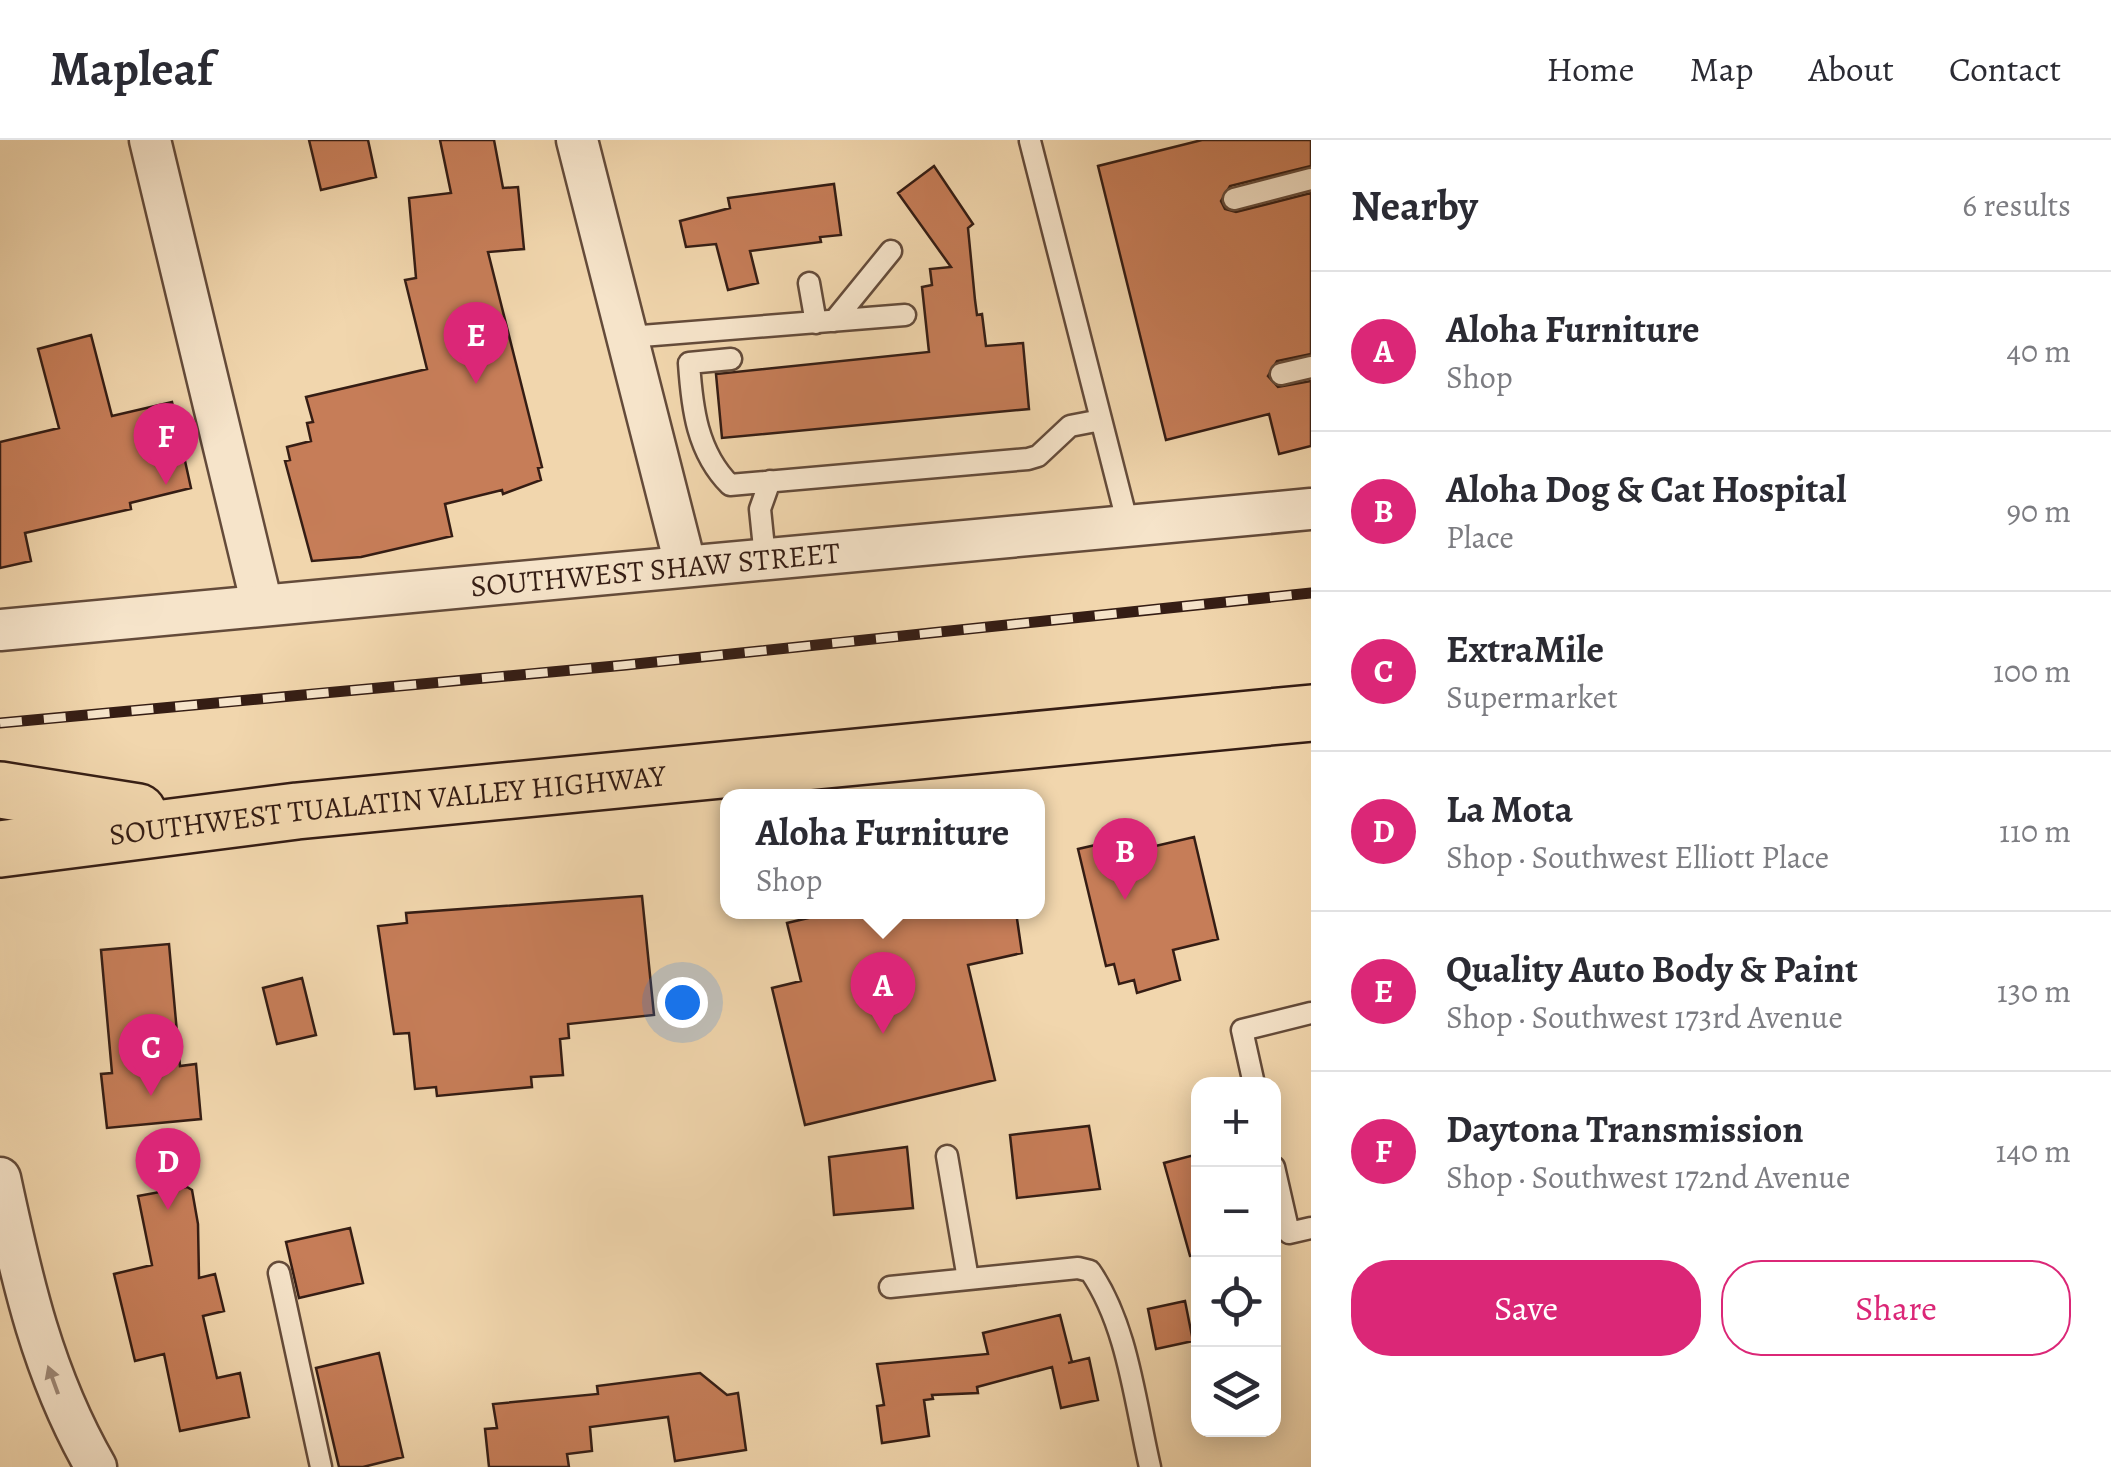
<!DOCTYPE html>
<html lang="en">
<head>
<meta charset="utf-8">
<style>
	body { margin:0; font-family:Alegreya,serif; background:#f7f7f7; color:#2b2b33 }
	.controls { position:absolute; right:30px; bottom:30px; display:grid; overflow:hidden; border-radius:20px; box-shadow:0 5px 25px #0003 }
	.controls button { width:90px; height:90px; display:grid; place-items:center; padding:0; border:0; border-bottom:2px solid #e1e1e2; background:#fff; color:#2b2b33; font:50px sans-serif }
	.you { position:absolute; left:682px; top:862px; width:35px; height:35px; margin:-25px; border:8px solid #fff; border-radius:50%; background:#1a73e8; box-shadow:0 0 0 15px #1a73e833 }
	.badge { display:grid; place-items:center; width:65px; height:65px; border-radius:50%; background:#db2777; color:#fff; font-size:32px; font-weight:700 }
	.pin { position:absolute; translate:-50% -82px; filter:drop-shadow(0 2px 5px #0008) }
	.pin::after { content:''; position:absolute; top:52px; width:35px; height:30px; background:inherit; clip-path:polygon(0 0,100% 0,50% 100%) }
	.popup { position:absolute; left:720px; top:649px; width:325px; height:130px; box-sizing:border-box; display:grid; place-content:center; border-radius:20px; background:#fff; filter:drop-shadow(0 2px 8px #0005); font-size:32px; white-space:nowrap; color:#7c7c81 }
	.popup b { font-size:38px; color:#2b2b33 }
	.popup::after { content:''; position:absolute; left:50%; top:100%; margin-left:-20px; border:20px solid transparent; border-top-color:#fff }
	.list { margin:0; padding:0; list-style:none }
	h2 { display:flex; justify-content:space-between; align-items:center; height:130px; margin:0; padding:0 40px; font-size:42px }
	h2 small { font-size:32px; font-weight:400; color:#7c7c81 }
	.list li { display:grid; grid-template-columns:65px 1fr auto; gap:30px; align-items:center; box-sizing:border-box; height:160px; padding:0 40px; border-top:2px solid #e1e1e2 }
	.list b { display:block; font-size:38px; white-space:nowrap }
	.list p { margin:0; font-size:32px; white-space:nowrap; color:#7c7c81 }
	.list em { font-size:32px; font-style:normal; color:#7c7c81 }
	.actions { display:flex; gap:20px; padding:30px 40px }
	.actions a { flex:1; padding:22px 0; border:2px solid #db2777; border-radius:40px; text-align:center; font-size:35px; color:#db2777 }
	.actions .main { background:#db2777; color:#fff }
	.icon { flex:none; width:55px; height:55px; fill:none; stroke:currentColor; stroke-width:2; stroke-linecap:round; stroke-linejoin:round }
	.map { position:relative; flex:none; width:1311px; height:1327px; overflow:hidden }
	header { display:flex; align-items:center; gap:60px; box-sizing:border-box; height:140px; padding:0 50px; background:#fff; border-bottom:2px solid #e1e1e2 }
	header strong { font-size:48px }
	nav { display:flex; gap:55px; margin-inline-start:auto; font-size:35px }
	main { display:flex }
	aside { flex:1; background:#fff }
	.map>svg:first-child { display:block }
	.building { fill:#c67d58; stroke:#351d14; stroke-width:2.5 }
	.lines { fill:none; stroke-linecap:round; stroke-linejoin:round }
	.lane-casing { stroke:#644b3a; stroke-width:25 }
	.street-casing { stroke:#644b3a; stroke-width:45 }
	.primary-casing { stroke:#351d14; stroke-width:60 }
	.lane { stroke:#f6e4ca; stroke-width:20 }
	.street { stroke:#f6e4ca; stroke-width:40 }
	.primary { stroke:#f1d6ad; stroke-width:55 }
	.rail-casing { stroke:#351d14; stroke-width:11 }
	.rail { stroke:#f6e4ca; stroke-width:8; stroke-dasharray:22; stroke-linecap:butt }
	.oneway { fill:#9f8a78 }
	.labels { text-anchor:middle; stroke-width:9; stroke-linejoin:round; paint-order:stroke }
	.street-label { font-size:30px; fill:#351d14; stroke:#f6e4ca }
</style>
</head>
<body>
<header>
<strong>Mapleaf</strong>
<nav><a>Home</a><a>Map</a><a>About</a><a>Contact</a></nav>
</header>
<main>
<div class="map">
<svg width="1311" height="1327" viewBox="0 0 1311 1327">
	<rect width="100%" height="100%" fill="#f1d6ad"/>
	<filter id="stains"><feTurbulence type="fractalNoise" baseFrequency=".002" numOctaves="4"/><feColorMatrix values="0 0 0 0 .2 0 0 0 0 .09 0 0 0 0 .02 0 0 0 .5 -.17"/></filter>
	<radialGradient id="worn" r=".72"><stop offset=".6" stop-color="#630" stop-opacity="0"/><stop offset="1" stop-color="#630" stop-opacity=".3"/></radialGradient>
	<path class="building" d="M309,0H368L376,37L321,50Z
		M440,0H494L503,48L518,47L524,109L488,112L542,327L538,328L541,340L503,354L502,350L445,364L452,396L361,417L312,421L285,321L290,320L287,307L311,301L307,283L313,282L306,257L427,229L405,140L416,138L409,58L451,53Z
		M1202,0H1311V26L1230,46L1221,61L1225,69L1236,72L1311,53V214L1277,221L1268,236L1278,247L1311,241V306L1279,314L1269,274L1166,300L1098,26Z
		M934,26L973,84L968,88L975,160L977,175L982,174L986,206L1023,203L1029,269L722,298L716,234L929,212L922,147L932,145L930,129L951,127L898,53Z
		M834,44L841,95L820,97L821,102L750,111L758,143L728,150L716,104L686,107L680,81L730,68L728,58Z
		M91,195L112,276L172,262L191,348L130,363L131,369L25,393L31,421L0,428V302L59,288L38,209Z
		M1144,694L1147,708L1194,697L1218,799L1173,810L1180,840L1137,853L1134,840L1119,844L1114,824L1106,826L1078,709Z
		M642,756L654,875L568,884L569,898L560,899L563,935L531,937L532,947L437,956L436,947L415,949L409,893L394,894L378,786L407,783L406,773Z
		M834,772H1016L1022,813L968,825L995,940L805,985L772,848L801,841L787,783Z
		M169,804L180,926L196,924L201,979L107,988L101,934L112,933L101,810Z
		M302,838L316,895L277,904L263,848Z
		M1089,986L1100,1049L1017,1058L1010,995Z
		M907,1007L913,1068L834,1075L829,1017Z
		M1198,1014V1115L1190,1116L1164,1023Z
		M187,1047L192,1050L198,1084L199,1138L215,1134L224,1171L203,1176L217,1238L240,1233L249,1277L180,1291L164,1214L135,1221L114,1134L152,1125L138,1056Z
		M350,1088L363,1143L299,1158L286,1102Z
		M1185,1161L1193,1201L1156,1209L1148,1169Z
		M1060,1175L1072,1222L1068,1223L1089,1218L1098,1260L1061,1268L1052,1227L977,1247L978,1253L932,1255L933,1259L924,1260L929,1296L882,1303L877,1266L884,1265L877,1224L988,1214L983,1193Z
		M379,1213L403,1317L363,1327H339L316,1228Z
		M700,1233L727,1255L738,1253L746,1310L675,1321L668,1277L590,1287L592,1311L567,1314L569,1327H489L485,1289L497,1288L493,1264L598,1254L597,1246Z"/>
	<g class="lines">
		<defs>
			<path id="lane" d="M1030,1L1128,385
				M1234,59L1311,39
				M809,143L816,183
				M834,181L891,111
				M629,197L905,175
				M731,219L689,223C692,268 697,312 730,345L1028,319L1038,316L1070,286L1101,280
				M1281,234L1311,227
				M765,418L760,369L770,341
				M1254,944L1242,890L1311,873
				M947,1016L968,1139
				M1274,1027L1289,1093L1311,1088
				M279,1133L321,1327
				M890,1147L1078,1128L1090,1131C1128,1186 1135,1263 1150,1327"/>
			<g id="street">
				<path d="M150,0L262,465"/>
				<path d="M577,0L685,424"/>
				<path id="s1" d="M0,490L1311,369"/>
				<path d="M0,1038C22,1141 43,1235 96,1327"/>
			</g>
			<g id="primary">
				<path d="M0,650L138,672"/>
				<path id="s2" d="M0,709L297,671L1311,573"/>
			</g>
		</defs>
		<use href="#lane" class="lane-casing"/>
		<use href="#street" class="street-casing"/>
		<use href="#primary" class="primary-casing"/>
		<use href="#lane" class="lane"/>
		<use href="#street" class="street"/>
		<use href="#primary" class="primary"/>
		<defs>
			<path id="rail" d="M0,583L626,525L1311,453"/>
		</defs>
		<use href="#rail" class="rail-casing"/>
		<use href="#rail" class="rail"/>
	</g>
	<defs><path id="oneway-solid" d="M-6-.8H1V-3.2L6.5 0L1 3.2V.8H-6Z" transform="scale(2.5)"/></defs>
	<use class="oneway" href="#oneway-solid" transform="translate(53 1240) rotate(-110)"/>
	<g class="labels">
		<g class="street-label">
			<text dy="10" stroke="none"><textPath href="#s1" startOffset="658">SOUTHWEST SHAW STREET</textPath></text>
			<text dy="10" stroke="none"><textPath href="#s2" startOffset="390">SOUTHWEST TUALATIN VALLEY HIGHWAY</textPath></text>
		</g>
	</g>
	<rect width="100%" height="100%" filter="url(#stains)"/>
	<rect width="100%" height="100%" fill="url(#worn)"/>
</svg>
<div class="controls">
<button>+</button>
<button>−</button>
<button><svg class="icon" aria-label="locate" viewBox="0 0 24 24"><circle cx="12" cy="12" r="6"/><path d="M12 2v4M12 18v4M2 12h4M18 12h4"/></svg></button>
<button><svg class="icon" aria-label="layers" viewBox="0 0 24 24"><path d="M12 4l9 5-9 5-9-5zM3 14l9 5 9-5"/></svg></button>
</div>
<div class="you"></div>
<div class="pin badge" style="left:883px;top:894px">A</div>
<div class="popup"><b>Aloha Furniture</b>Shop</div>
<div class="pin badge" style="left:1125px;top:760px">B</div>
<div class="pin badge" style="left:151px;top:956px">C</div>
<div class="pin badge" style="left:168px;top:1070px">D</div>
<div class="pin badge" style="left:476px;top:244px">E</div>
<div class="pin badge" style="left:166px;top:345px">F</div>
</div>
<aside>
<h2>Nearby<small>6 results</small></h2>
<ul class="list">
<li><span class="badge">A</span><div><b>Aloha Furniture</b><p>Shop</p></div><em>40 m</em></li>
<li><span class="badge">B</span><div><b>Aloha Dog &amp; Cat Hospital</b><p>Place</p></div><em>90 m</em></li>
<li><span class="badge">C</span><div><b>ExtraMile</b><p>Supermarket</p></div><em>100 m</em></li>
<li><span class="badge">D</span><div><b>La Mota</b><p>Shop · Southwest Elliott Place</p></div><em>110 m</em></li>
<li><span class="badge">E</span><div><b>Quality Auto Body &amp; Paint</b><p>Shop · Southwest 173rd Avenue</p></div><em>130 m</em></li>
<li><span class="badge">F</span><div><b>Daytona Transmission</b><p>Shop · Southwest 172nd Avenue</p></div><em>140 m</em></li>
</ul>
<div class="actions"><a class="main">Save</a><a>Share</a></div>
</aside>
</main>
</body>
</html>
